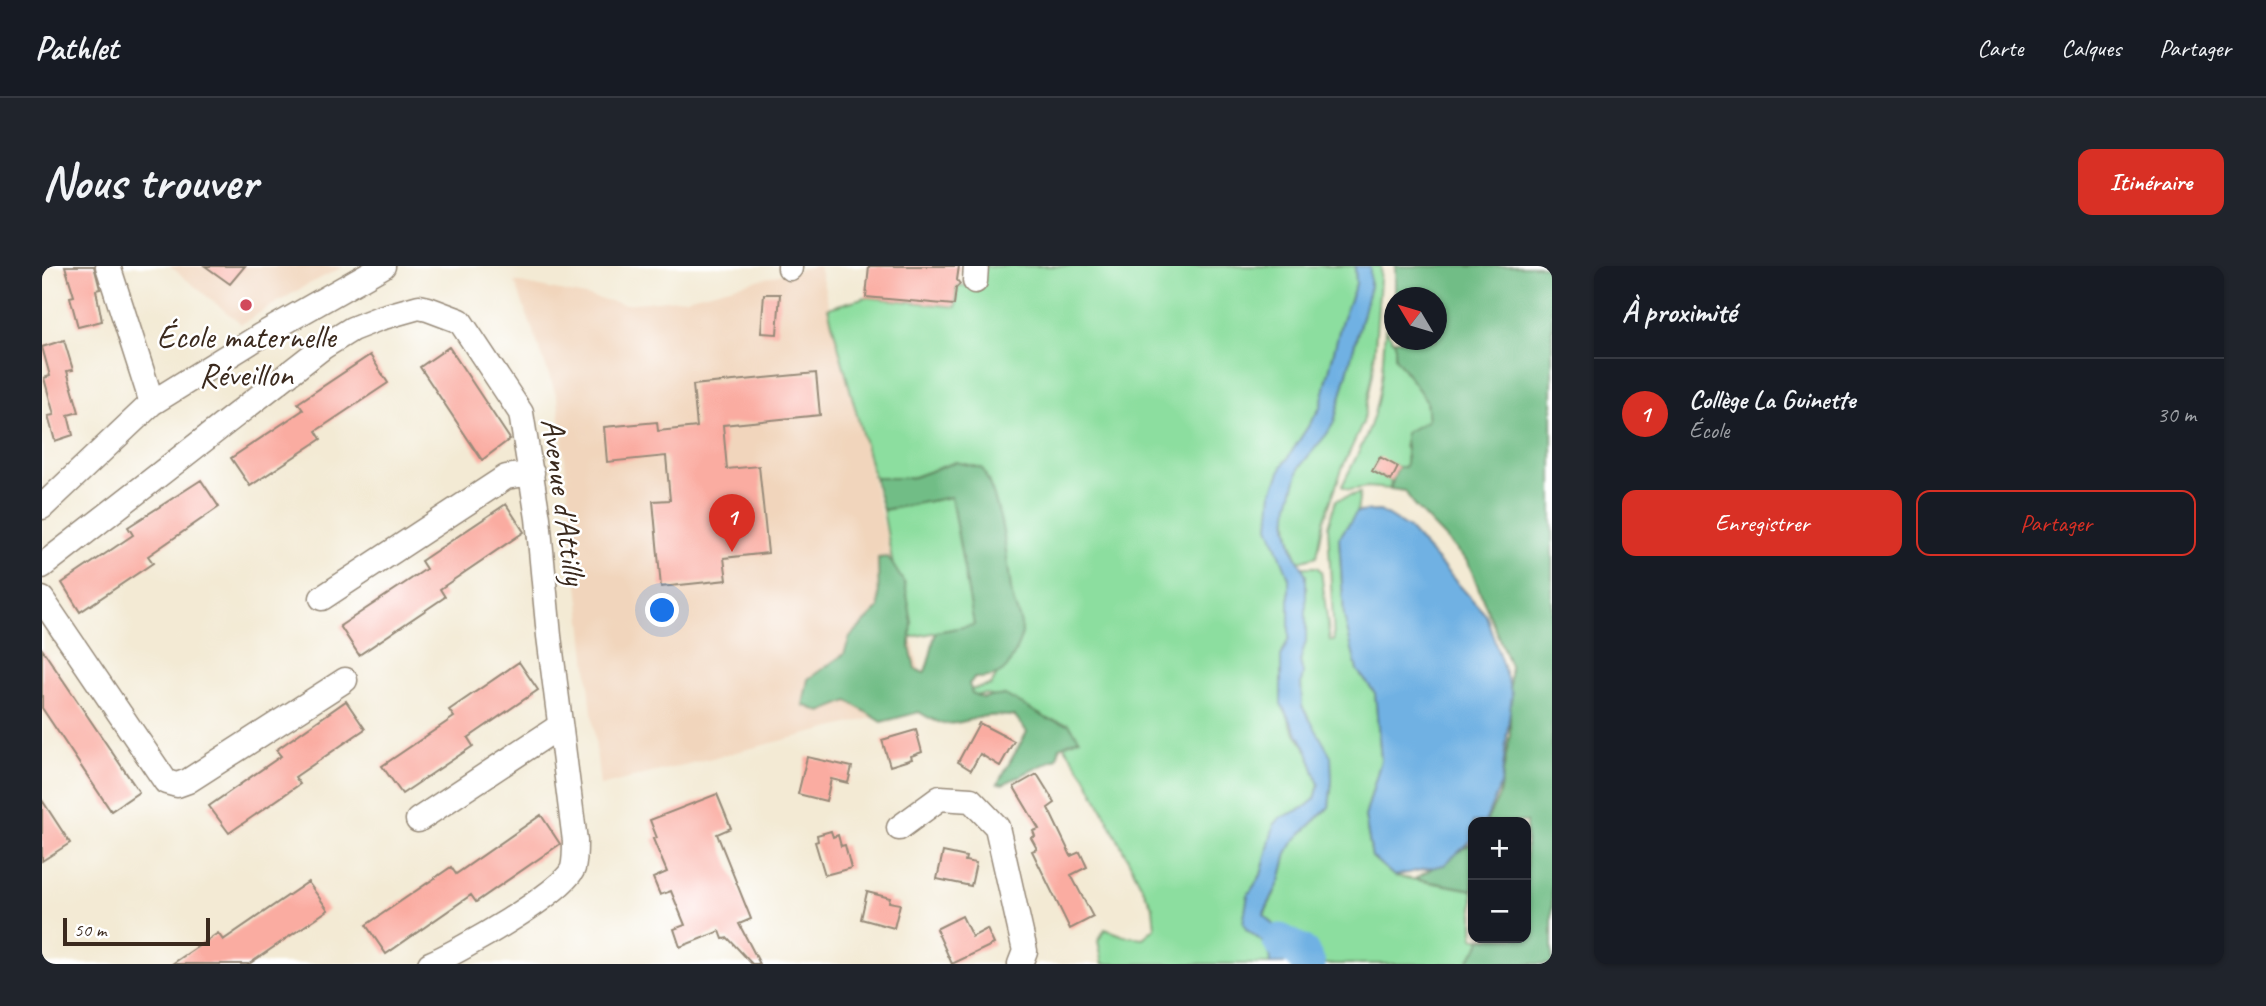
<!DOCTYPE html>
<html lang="fr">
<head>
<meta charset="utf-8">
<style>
	body { margin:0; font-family:Caveat,sans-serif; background:#20242c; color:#f1f3f6 }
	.controls { position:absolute; right:21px; bottom:21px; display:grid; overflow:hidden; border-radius:14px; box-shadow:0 2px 5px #0004 }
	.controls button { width:63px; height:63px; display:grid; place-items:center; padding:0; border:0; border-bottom:2px solid #363941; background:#171b24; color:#f1f3f6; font:35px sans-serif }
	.compass { position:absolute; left:1342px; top:21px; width:63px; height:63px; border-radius:50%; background:#171b24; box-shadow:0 2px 5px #0004; rotate:308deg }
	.scale { position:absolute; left:21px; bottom:18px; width:147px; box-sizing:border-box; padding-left:7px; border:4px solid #3b2a1e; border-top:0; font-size:19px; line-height:24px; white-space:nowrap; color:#3b2a1e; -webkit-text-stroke:5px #fff; paint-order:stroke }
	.you { position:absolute; left:621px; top:345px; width:24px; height:24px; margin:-18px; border:5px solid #fff; border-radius:50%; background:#1a73e8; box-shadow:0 0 0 10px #1a73e833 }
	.badge { display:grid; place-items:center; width:46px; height:46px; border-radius:50%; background:#d93025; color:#fff; font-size:23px; font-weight:700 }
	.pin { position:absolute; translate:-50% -58px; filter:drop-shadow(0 2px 4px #0008) }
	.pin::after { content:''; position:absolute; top:37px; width:24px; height:21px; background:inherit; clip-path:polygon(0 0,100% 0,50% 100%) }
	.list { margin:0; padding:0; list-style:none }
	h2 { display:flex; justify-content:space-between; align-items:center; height:91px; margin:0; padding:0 28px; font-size:30px }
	h2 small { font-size:23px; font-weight:400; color:#9ea1a6 }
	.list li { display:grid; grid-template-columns:46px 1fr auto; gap:21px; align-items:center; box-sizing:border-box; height:112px; padding:0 28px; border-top:2px solid #363941 }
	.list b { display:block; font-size:26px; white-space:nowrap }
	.list p { margin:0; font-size:23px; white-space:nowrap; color:#9ea1a6 }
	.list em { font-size:23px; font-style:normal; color:#9ea1a6 }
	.actions { display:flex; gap:14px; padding:21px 28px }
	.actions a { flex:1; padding:16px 0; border:2px solid #d93025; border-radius:14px; text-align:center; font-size:24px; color:#d93025 }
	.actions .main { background:#d93025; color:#fff }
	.map { position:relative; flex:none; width:1510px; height:698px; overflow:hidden; border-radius:14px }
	header { display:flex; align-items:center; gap:42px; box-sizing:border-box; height:98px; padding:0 35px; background:#171b24; border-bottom:2px solid #363941 }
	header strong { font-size:33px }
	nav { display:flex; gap:38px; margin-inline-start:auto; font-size:24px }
	.intro { display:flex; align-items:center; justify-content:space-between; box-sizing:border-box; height:168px; padding:0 42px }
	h1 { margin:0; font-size:49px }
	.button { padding:18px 32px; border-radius:14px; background:#d93025; color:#fff; font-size:24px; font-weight:700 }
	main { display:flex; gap:42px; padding:0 42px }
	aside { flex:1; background:#171b24; border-radius:14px; box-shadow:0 2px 5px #0004 }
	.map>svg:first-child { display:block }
	.built { fill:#f1d5bc }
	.green { fill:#8cde9f; stroke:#64845e; stroke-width:2 }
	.forest { fill:#71bd86; stroke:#567452; stroke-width:2 }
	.water { fill:#6fb1e3; stroke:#556e80; stroke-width:2 }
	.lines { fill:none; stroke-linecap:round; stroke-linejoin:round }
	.river { stroke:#6fb1e3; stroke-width:35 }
	.building { fill:#faaca1 }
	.minor-casing { stroke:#978a79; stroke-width:27 }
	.minor { stroke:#fff; stroke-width:24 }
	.poi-dot { fill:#d1495b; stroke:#fff; stroke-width:2.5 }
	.labels { text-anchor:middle; stroke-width:5; stroke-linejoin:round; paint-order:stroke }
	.poi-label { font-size:33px; fill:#3b2a1e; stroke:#fff }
	.street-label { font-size:33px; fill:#3b2a1e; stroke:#fff }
</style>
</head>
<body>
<header>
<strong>Pathlet</strong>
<nav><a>Carte</a><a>Calques</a><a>Partager</a></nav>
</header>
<div class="intro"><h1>Nous trouver</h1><a class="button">Itinéraire</a></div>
<main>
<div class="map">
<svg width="1510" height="698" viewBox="0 0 1510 698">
	<rect width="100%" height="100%" fill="#fff"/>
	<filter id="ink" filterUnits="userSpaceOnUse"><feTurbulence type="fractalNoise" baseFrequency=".0143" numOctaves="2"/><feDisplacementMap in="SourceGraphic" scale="14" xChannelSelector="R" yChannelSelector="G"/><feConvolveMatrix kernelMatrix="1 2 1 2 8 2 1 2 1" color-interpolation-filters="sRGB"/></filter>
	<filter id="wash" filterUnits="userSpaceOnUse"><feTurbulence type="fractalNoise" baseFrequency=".00686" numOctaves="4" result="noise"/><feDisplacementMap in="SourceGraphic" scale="28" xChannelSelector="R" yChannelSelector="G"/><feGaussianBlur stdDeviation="1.57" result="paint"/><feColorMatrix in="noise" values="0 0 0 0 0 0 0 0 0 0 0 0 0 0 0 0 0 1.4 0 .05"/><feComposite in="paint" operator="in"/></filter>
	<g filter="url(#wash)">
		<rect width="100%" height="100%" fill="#f3ead4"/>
		<path class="built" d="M128,0H300L301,1L263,20L199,58Z
			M771,0H777L886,438L558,520L516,134L473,16L583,38L645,32Z"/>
		<path class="green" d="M941,0H1313L1314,18L1299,58L1278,142L1240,201L1242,294L1247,312V372L1239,391L1248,458L1266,486L1277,518L1273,533L1262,542L1238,552L1233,559L1219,609L1206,630L1204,663L1227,681L1228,698H1061L1056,675L1063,663L1083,670L1101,672L1113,662L1111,642L1044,511L1012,465L972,439L944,428L928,430L927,424L949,419L973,377L914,196L869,212H832L786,42L824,31L914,41V22L917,19L939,21Z
			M1328,0H1339L1331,107L1321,157L1301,200L1282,254L1275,290L1257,295C1242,266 1241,228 1259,200C1269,184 1283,172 1292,156L1328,20Z
			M1343,63L1353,77V91L1384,134L1386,154L1362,180L1367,191L1363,201H1356L1337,192L1331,205L1349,215L1348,223L1325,221L1307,224L1300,220C1308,203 1317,187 1324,170C1339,137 1341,99 1343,63Z
			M1318,227L1315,246L1297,272L1302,350L1315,404L1333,427L1339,494L1323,551L1330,591L1352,610L1431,624V672H1439L1437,680L1423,698H1272L1267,688L1241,670L1222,649L1238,615L1245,587L1251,576L1287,541L1290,515L1288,490L1260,440L1259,417L1261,408L1258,394L1264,375V309L1259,301H1275L1279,305L1288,375H1292L1286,260L1294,234Z
			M909,231L933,359L864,372L841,244Z"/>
		<path class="forest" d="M1353,0H1510V698H1423L1437,680L1439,672H1484V556H1444L1457,530L1468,468V400L1426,296L1372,240L1363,225L1348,223L1356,201H1363C1367,189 1362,179 1363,167L1386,154L1384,134L1353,91V74H1394V32L1353,31Z
			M914,196L940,202C960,240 964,282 969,323C970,338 979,350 980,365C980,371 977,376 975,381C967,404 959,413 932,412L927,418L930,427L940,432L963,429L1006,453L1027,458L1037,472L1018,481L1015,492L961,518L956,517L985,466L973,450C962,450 950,448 939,451C909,458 905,464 877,446L840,456L806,435L779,446L761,439L766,413L802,388L808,371L837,342L836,292L846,291L863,318L870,356L868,381L873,403L882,407C889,394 889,381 894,366L932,359L909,231L841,244L832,212H869Z
			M1431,577V624L1373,613Z"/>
		<path class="water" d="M1313,0H1328V20L1292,156L1285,168L1258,200L1247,238L1245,259L1251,284L1264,309V375L1258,395L1261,408L1259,417L1260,440L1289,490L1290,514L1287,541L1251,576L1245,587L1238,615L1223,645L1222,649L1241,670L1252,678L1242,698H1228L1227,681L1204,663L1201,657L1206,629L1219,609L1232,559L1238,552L1262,542L1273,533L1277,519L1266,486L1239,438V391L1247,372V312L1227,260L1230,226L1240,201L1278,142L1299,57L1314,18Z
			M1338,245L1367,263L1444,349L1470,428L1459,517L1443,556H1431V573L1402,599L1352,610L1330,591L1323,551L1339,494L1333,427L1315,404L1302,350L1297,272L1315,246Z"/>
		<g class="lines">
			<path class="river" d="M1238,675L1259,686L1266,698"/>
		</g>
		<g id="blocks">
			<path class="building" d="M23,0H52L58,23L54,24L60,55L36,61L28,31L32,30Z
				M163,0H203L188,18Z
				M827,0H917L915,14L918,18L914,22L912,39L824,31Z
				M722,28H738L735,68L719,67Z
				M22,74L31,104L25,105L37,146L26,149L31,169L13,175L6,150L12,149L2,112L8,110L0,81Z
				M407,81L468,173L440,194L378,101Z
				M328,89L346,117L274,165L279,173L208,220L189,192L261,144L256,137Z
				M774,107L778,149L681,159L685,203L717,200L726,287L682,292L685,314L619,321L611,235L628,234L624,190L565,196L562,161L615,156L616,165L655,161L651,119Z
				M1338,191L1356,201L1349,215L1330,205Z
				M159,214L177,241L106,290L111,297L38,346L20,317L91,269L86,261Z
				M464,238L482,266L398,323L403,331L317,389L298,360L384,303L379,295Z
				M0,383L97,526L69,545L0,442Z
				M477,396L496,424L426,472L431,480L360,528L340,500L412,451L407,444Z
				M304,435L323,463L253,511L258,518L187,567L167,540L239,490L234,484Z
				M937,457L972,475L958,500L938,488L929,504L916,496Z
				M874,464L880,486L869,490L870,493L848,500L840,474Z
				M765,491L810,501L806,517L789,513L784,535L756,528Z
				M995,508L1013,537L1006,542L1029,590L1038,586L1045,601L1029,609L1051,651L1028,663L990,585L995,583L989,572L993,570L991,565L997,563L972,521Z
				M675,528L689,562L675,568L709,653L697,658L718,698H710L686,672L681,673L678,665L638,681L632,663L643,659L629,625L618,629L611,612L625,606L611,573L615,572L608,554Z
				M0,534L28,577L0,595Z
				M499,549L518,578L434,636L429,629L344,688L324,659L409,601L414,608Z
				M789,565L791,571L796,569L799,580L803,579L809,602L783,609L773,576L776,575L775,569Z
				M901,586L924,591L923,595L934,597L929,620L895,613Z
				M266,616L286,644L207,698H130L176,667L181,674Z
				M825,626L848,632L847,636L858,638L852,662L819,653Z
				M920,650L930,671L945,663L952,678L910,698L894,663Z"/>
		</g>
	</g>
	<g filter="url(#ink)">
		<use href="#blocks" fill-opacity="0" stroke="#978a79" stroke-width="2"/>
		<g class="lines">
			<defs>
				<path id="minor" d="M66,0L110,137
					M748,0V2
					M933,15L934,0
					M0,241L110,137L218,70L341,0
					M0,300L281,81L310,63L338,52L377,41L386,43L418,55L479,147L496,252L507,370L533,575C533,583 533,594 531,602C523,626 414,687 388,698
					M280,332L464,211L490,207
					M0,333L124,516L135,519L146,515L303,414
					M376,554L518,460
					M857,562L898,532L929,534L955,561L983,685L978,698"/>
			</defs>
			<use href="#minor" class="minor-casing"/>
			<use href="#minor" class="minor"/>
		</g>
	</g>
	<circle class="poi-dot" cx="204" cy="39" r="7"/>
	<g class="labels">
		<g class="poi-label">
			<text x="204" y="82">École maternelle<tspan x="204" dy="38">Réveillon</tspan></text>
		</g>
		<g class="street-label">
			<text transform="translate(523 235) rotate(82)" y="12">Avenue d'Attilly</text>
		</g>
	</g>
</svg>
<div class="controls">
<button>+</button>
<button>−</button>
</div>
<svg class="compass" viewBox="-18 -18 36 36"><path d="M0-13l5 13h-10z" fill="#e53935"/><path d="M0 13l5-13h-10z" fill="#9ea1a6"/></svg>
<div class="scale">50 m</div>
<div class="you"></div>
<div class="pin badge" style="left:690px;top:286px">1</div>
</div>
<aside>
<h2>À proximité<small></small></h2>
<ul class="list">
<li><span class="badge">1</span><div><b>Collège La Guinette</b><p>École</p></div><em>30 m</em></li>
</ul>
<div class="actions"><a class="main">Enregistrer</a><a>Partager</a></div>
</aside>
</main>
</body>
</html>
